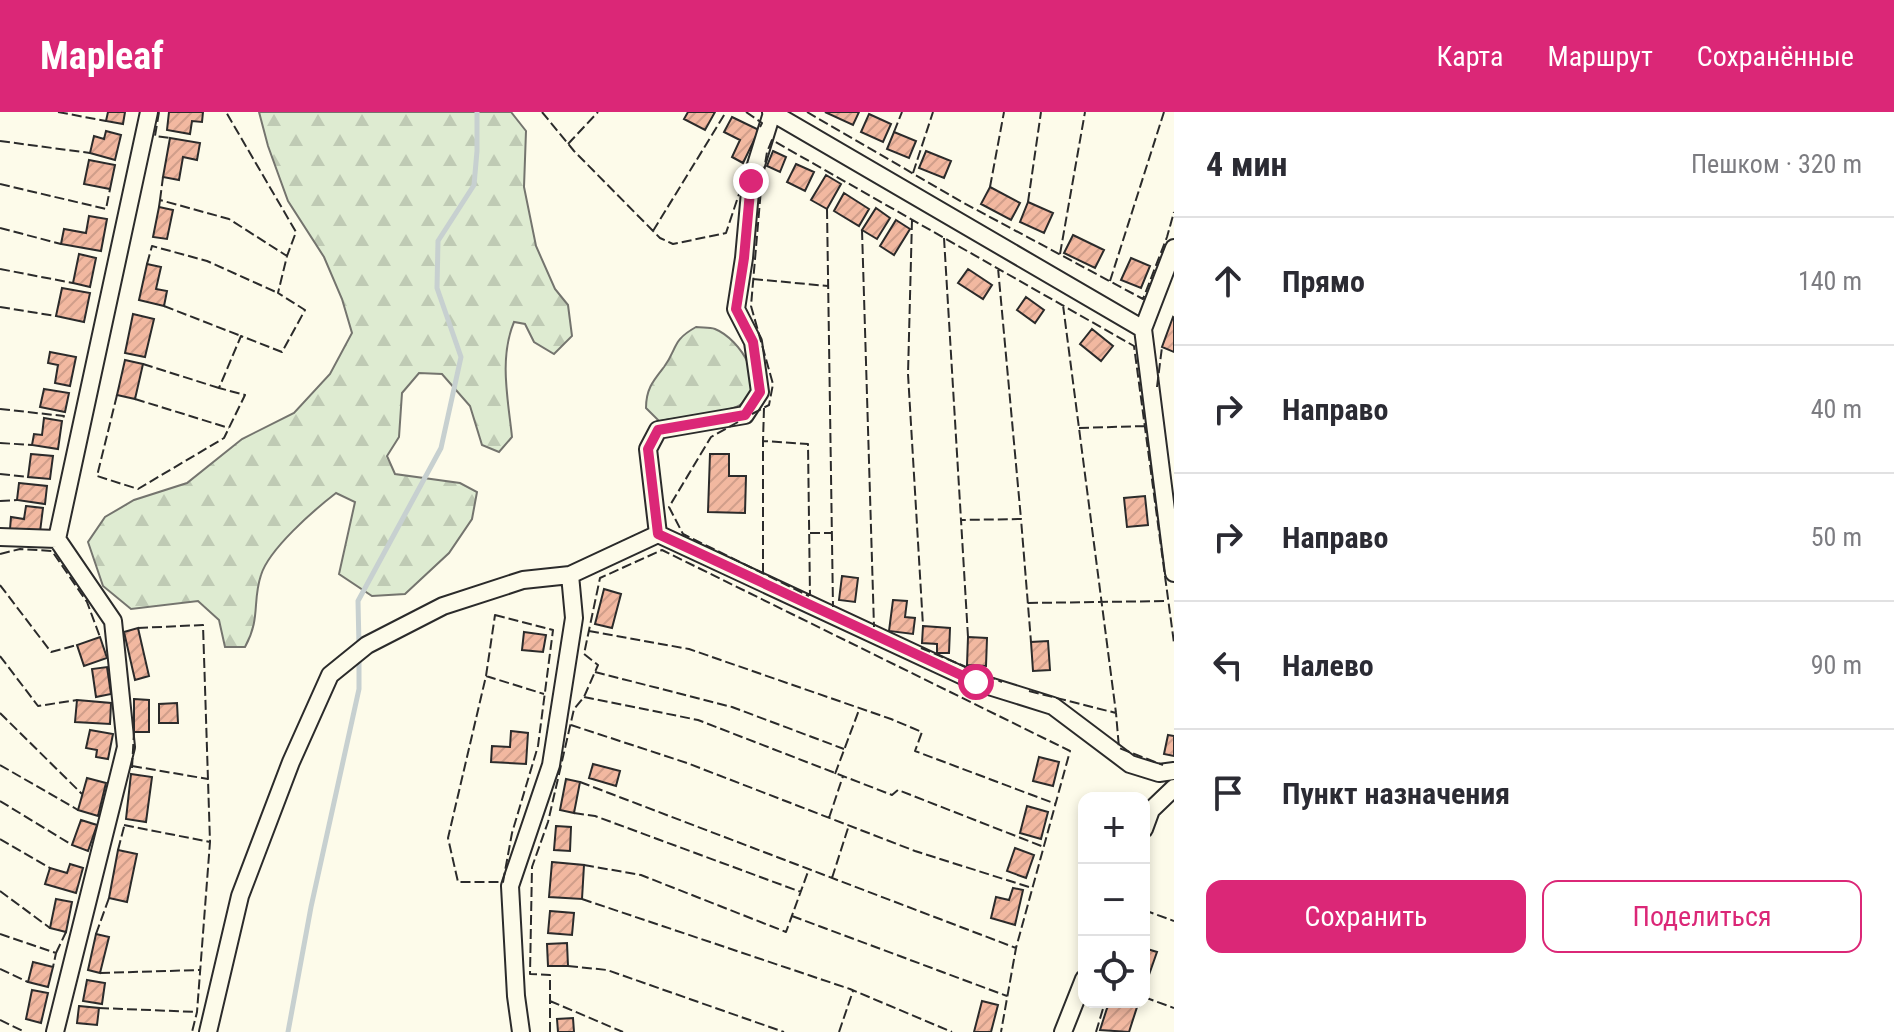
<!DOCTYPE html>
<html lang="ru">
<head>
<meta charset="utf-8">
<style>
	body { margin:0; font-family:"Roboto Condensed",sans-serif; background:#f2f2f3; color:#2b2b33 }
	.controls { position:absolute; right:24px; bottom:24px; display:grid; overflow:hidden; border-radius:16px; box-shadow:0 4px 12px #0003 }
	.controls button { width:72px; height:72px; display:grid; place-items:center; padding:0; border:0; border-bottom:2px solid #e1e1e2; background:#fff; color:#2b2b33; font:40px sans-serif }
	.stop { position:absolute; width:24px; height:24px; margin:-18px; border:6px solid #db2777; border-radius:50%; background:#fff }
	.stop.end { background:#db2777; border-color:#fff; box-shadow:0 2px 8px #0008 }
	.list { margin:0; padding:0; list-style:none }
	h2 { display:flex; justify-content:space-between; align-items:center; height:104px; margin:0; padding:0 32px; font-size:34px }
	h2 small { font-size:26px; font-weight:400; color:#7c7c81 }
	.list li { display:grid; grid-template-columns:52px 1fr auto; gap:24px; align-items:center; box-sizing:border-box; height:128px; padding:0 32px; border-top:2px solid #e1e1e2 }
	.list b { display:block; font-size:30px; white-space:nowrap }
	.list em { font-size:26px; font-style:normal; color:#7c7c81 }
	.actions { display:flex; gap:16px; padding:24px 32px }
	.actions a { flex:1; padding:18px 0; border:2px solid #db2777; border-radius:16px; text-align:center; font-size:28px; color:#db2777 }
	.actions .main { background:#db2777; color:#fff }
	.icon { flex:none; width:44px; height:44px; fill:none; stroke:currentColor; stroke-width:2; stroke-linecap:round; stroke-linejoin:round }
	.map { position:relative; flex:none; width:1174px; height:920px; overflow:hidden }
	header { display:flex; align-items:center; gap:48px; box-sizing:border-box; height:112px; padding:0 40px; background:#db2777; color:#fff }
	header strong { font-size:38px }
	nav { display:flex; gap:44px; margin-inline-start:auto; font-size:28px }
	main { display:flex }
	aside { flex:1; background:#fff }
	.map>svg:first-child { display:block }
	.forest { fill:url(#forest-firs); stroke:#74746e; stroke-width:2 }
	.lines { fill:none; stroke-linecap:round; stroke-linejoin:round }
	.stream { stroke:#c7d0d0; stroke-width:5 }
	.building { fill:url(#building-hatch); stroke:#2b2b2b; stroke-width:2 }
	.minor-casing { stroke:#2b2b2b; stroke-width:20 }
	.minor { stroke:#fdfbea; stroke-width:16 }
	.fence { stroke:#2b2b2b; stroke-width:2; stroke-dasharray:10 4; stroke-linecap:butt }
	.route { stroke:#db2777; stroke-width:10 }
</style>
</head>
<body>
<header>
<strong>Mapleaf</strong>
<nav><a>Карта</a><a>Маршрут</a><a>Сохранённые</a></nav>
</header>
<main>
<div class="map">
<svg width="1174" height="920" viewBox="0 0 1174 920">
	<defs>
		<pattern id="forest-firs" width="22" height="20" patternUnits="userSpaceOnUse" patternTransform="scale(2)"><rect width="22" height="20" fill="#deebd1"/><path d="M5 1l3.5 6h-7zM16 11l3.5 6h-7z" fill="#bfcab4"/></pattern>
		<pattern id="building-hatch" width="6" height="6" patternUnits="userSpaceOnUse" patternTransform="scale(2)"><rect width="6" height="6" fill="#f2b8a0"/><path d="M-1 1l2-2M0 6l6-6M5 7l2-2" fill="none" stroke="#d09e8a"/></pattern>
	</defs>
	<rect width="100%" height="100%" fill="#fdfbea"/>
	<path class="forest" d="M259,0H511L526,19L524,75L536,134L555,177L568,193L572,224L554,242L534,230L525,212L514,210C499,246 508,287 512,325L499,340L482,333L470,294L442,262L419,261L402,281L399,325L387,344L395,362L460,371L477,380L472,407L449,441L405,482L372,484L339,462L355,390L336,381C314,398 269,437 261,463C252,490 261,506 245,535H225L219,508L198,489L131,497L103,474L88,430L105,405L134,388L187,371L242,327L294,301L330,262L352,221L342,187L324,145L288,89L268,34Z
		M696,215C702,216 709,215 715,217C740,227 770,273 740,293C728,301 676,306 659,309L646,296C646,277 653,269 664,255C678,236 671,229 696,215Z"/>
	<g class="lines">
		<path class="stream" d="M359,534L358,489L441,336L461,245L437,176L438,129L474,73L477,39V0
			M288,920L311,795L359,577V544"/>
	</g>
	<path class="building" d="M108,0H125L123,12L106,9Z
		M169,0H203L202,10L192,9L190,22L167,18Z
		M688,0H715L705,18L684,7Z
		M825,0H859L853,13Z
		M869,2L891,12L883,30L861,20Z
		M732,5L759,18L743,51L732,45L740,28L724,20Z
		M106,19L121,23L115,48L90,41L94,24L104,27Z
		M894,20L916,29L909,46L887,37Z
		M170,26L200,31L197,48L183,45L179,68L163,65Z
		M773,39L786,45L780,60L767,54Z
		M926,39L951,49L944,66L919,56Z
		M89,48L115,53L110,77L84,72Z
		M796,52L814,60L805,79L787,70Z
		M826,63L841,72L827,97L811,88Z
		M990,75L1020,91L1011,108L981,92Z
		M844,81L869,97L859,114L834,99Z
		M1028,90L1053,101L1044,121L1020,110Z
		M159,95L173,98L167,127L153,125Z
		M876,96L890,106L877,127L862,118Z
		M89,104L107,107L101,139L61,132L64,117L86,121Z
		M896,108L910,117L894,143L880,134Z
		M1073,123L1104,138L1095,156L1064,141Z
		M79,142L96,146L90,175L73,171Z
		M1131,146L1150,154L1141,176L1121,168Z
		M147,152L161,155L156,177L167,179L164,194L139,188Z
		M968,157L992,173L983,187L958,171Z
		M62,176L90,181L84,210L56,204Z
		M1026,185L1044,198L1035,211L1017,198Z
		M133,202L154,207L145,245L125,241Z
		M1173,205L1174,206V240L1162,235Z
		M1092,217L1113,234L1101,249L1080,232Z
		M50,240L76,245L70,274L55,271L58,253L48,251Z
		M125,248L143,252L135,287L117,283Z
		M44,277L69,281L65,300L40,295Z
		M44,306L62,309L58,337L32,333L34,322L42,323Z
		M31,342L53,344L50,367L28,365Z
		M710,342H729V364H746L745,401L708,400Z
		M19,371L47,374L45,392L17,388Z
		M1145,384L1148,413L1127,415L1124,386Z
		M26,394L43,396L40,420L10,417L11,405L24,407Z
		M842,464L858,466L855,490L839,488Z
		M604,477L621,482L612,516L595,512Z
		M893,488L907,489L905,505L915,506L913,522L889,519Z
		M923,514L950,516L949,541H937V532L922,531Z
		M138,516L149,564L135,568L124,520Z
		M524,520L546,523L543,540L522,538Z
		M100,525L107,546L84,554L77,533Z
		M968,525L987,526L986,554L967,553Z
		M1048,529L1050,558L1033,559L1031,530Z
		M107,555L111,582L96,585L92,557Z
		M134,587L149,588V620H134Z
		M77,588L111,591L110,612L75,610Z
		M177,591L178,611H159V592Z
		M90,618L113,622L108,647L96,645L97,638L86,636Z
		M511,619L528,621L526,652L491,650L492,634L510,635Z
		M1168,623L1174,624V644L1164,642Z
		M1039,645L1059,650L1053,674L1033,669Z
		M593,652L620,659L616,674L589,666Z
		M131,662L152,665L146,710L126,707Z
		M87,666L106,671L98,704L78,698Z
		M566,667L580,670L574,701L560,698Z
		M1027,694L1048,700L1041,727L1020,721Z
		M81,708L97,713L88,739L72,733Z
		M556,714L571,715L570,739L554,738Z
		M1015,736L1034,743L1026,766L1007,759Z
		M118,738L137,742L127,790L109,786Z
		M552,750L584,753L582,787L549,785Z
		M70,752L83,756L76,781L45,772L50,756L67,761Z
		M1013,776L1023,778L1015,813L991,806L996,785L1009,788Z
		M56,787L72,790L66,820L50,816Z
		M550,799L574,801L572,823L548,821Z
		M96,822L109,825L100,861L88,858Z
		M567,831L568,854H548L547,832Z
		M1144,836L1157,840L1144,877Z
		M33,850L53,855L48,875L28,870Z
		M87,868L105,871L102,892L83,889Z
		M32,878L48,881L41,911L26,907Z
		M982,889L998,893L991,920H974Z
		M1109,890H1123L1137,895L1129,920L1100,918Z
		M79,894L99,896L97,913L77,911Z
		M573,906L574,920H558L557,907Z"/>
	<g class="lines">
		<defs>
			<path id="minor" d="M771,0L1143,217
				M1174,136L1143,217L1174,461
				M658,422L976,570L1053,594L1130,652L1159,661L1174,659
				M0,425L57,427
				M1144,717L1151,698L1174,676
				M55,920L126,635L113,509L57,427L149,0
				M208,920L240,784L291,650L330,563L367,533L443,494L523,468L570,463
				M521,920L516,884L510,774L551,653L574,506L570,463L658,422L648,337L658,318L745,303L760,280L753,230L736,197L744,146L751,69L772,1
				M1063,920L1084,867"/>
		</defs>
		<use href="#minor" class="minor-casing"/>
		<use href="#minor" class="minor"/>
		<path class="fence" d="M58,0L106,9
			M159,0L155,24L170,26
			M542,0L574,39L660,126L673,132L726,121L746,61
			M746,0L762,11L760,15
			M807,0L962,90L1143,187L1167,125L1174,100
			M894,20L902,0
			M0,29L90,41
			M568,32L598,0
			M913,61L933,0
			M0,72L106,97L110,77
			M990,75L1004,0
			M160,88L163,65
			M1028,90L1041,0
			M159,95L160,88L229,107L287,144
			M827,97L833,495
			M912,108L908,262L923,514
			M0,116L61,132
			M862,118L874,515
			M653,119L726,0
			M944,126L961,408
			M1060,142L1085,0
			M147,152L152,134L207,149L278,181
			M998,156L1021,407
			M0,157L73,171
			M753,167L828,174
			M1110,169L1164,0
			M1063,193L1116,601
			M164,194L241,224
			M0,195L56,204
			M143,252L219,276
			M1157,275L1162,235
			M117,283L97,364L138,377L224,326L245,283L219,276L241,224L282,240L305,198L278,181L287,144L296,120L226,0
			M135,287L229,316
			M764,296L763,329L808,332L810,484
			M0,297L64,304L62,309
			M752,302L769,293L773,272L751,194L761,77L767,40L772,28L1134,234L1174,531
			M738,310L711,325L669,395L683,422L809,484
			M1079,316L1145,314
			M0,331L32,333
			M0,362L28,365
			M0,389L17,388
			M810,421H832
			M0,442L20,437L52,439L87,490L100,525
			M763,461V329
			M0,473L51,540L77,533
			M1028,491L1168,489
			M495,503L553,518L538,634L512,721L503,770H458L448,726L486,564Z
			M138,516L203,513L210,730L197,900L192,920
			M589,519L689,537L891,607L922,620L915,639L1056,692
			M968,525L961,408L1021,407L1031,530
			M921,536L1002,570
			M0,544L38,594L77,588
			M595,560L732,595L844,637
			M486,564L544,582
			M1029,579L1116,601L1119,636L1163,653
			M584,585L698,608L892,683L898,678L1044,735
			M0,601L82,682
			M571,613L687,651L915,739L1032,776
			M0,653L78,698
			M132,654L208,667
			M132,656L134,620
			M835,662L859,598
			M580,670L1016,836
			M0,689L72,733
			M574,701L595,704L801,780
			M829,706L843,664
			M124,713L210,730
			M0,727L50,756
			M118,738L125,711
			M584,753L641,763L786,820L809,757
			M832,766L849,713
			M0,779L50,816
			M582,787L850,877L952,920
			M1144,798L1174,809
			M792,804L1007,884
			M0,822L56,841L53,855
			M96,822L109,786
			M56,841L66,820
			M568,854L607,858L784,920
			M0,857L28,870
			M100,861L200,858
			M1144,885L1174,896
			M550,889L623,920
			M99,896L197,900
			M0,908L25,920
			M550,920V863L530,862L532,755L548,710L574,597L584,585L598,553L584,542L600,466L662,438L1070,639L1016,836L1001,920
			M839,920L853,879
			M1096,920L1105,890"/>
	</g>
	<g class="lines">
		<path class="route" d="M751,69L744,146L736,197L753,230L760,280L745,303L658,318L648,337L658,422L976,570"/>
	</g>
</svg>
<div class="controls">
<button>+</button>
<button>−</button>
<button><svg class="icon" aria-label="locate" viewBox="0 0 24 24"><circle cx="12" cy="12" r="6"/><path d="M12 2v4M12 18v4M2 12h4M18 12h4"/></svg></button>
</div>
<div class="stop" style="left:976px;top:570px"></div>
<div class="stop end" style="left:751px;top:69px"></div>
</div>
<aside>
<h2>4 мин<small>Пешком · 320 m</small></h2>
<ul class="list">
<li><svg class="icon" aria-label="ahead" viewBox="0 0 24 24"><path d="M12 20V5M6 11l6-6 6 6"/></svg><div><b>Прямо</b></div><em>140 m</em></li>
<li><svg class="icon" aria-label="right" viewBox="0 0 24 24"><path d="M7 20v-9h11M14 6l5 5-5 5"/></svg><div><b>Направо</b></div><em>40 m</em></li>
<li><svg class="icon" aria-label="right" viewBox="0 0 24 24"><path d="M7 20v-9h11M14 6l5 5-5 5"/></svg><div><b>Направо</b></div><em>50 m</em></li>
<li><svg class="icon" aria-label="left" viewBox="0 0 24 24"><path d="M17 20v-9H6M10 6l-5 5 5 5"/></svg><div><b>Налево</b></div><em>90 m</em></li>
<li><svg class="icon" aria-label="arrive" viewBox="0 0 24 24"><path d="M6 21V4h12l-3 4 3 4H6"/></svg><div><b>Пункт назначения</b></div></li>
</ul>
<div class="actions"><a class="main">Сохранить</a><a>Поделиться</a></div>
</aside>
</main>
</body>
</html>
